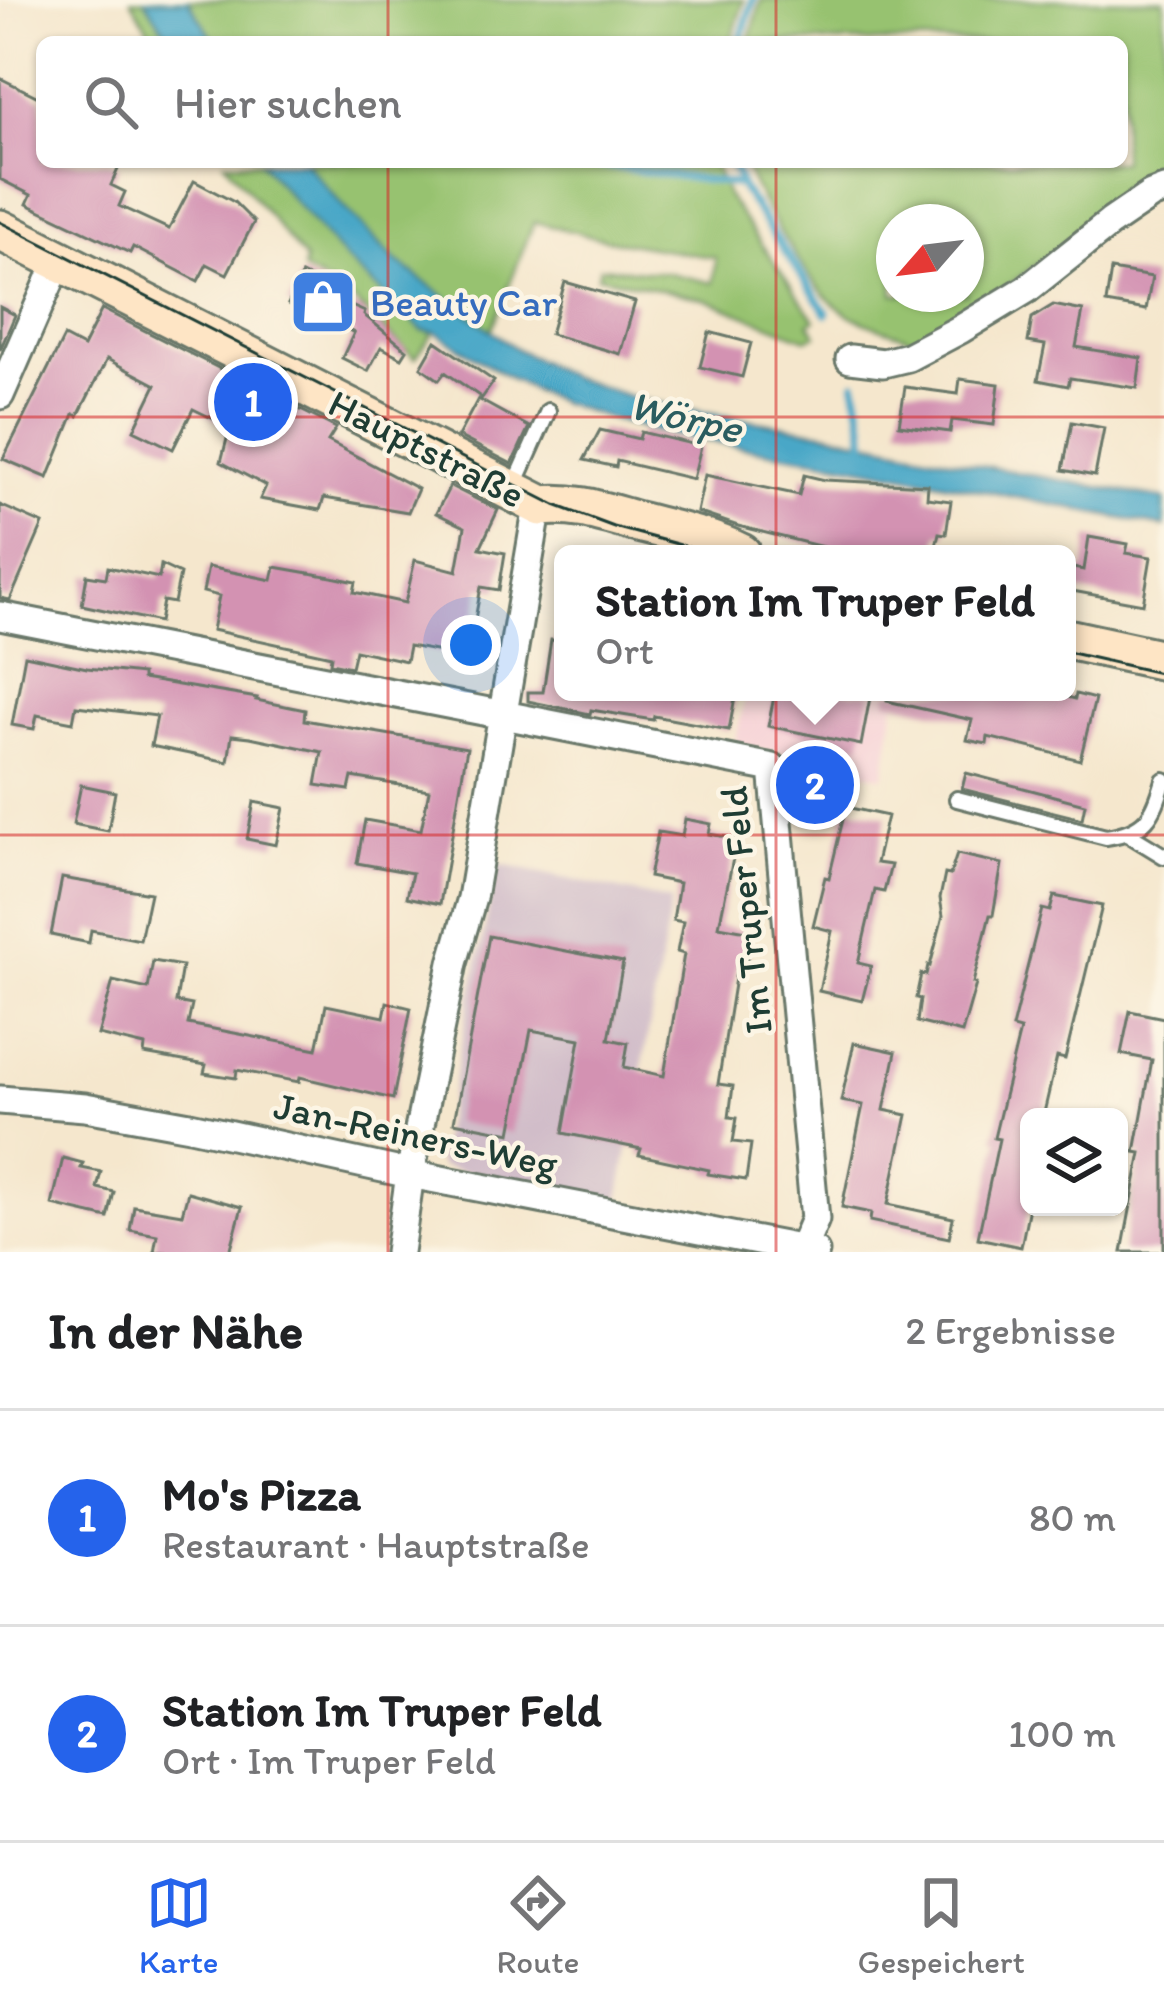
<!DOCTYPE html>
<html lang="de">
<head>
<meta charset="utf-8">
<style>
	body { margin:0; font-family:Itim,sans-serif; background:#f2f2f2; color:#202124 }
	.controls { position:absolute; right:36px; bottom:36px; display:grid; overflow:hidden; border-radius:18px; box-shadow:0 3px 9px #0004 }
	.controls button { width:108px; height:108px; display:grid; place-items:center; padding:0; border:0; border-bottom:3px solid #e0e0e0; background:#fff; color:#202124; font:60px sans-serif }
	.compass { position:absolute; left:876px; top:204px; width:108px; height:108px; border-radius:50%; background:#fff; box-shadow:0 3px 9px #0004; rotate:242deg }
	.you { position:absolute; left:471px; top:645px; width:42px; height:42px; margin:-30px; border:9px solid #fff; border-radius:50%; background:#1a73e8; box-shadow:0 0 0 18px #1a73e833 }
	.badge { display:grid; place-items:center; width:78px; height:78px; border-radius:50%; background:#2563eb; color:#fff; font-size:39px; font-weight:700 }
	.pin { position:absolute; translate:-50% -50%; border:6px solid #fff; box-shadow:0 3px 12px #0006 }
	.popup { position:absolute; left:554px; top:545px; width:522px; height:156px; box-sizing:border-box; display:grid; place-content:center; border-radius:18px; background:#fff; filter:drop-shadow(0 3px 9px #0005); font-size:39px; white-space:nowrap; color:#757577 }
	.popup b { font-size:45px; color:#202124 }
	.popup::after { content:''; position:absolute; left:50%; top:100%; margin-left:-24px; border:24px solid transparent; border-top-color:#fff }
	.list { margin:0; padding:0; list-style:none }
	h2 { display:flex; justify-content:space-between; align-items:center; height:156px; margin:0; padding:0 48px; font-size:51px }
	h2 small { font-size:39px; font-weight:400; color:#757577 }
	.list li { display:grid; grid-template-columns:78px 1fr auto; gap:36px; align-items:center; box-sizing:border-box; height:216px; padding:0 48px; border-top:3px solid #e0e0e0 }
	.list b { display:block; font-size:45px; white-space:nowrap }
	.list p { margin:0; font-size:39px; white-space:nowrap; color:#757577 }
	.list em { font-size:39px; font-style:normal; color:#757577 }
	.icon { flex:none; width:66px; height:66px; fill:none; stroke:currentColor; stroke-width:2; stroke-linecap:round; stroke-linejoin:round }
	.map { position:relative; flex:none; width:1164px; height:1252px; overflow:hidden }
	.search { position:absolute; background:#fff; box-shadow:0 3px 9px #0004; left:36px; right:36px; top:36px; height:132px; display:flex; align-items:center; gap:30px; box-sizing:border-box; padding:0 42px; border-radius:18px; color:#757577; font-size:45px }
	.sheet { height:588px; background:#fff }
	nav { display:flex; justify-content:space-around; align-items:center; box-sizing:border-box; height:168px; border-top:3px solid #e0e0e0; background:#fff; font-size:33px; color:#757577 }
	nav a { display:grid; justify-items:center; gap:6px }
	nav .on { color:#2563eb }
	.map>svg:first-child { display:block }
	.built { fill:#f6cfd6 }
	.industrial { fill:#d1bdc9 }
	.green { fill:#97c26f; stroke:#5b8052; stroke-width:3; fill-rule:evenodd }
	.water { fill:#48a7c7; stroke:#34727e; stroke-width:3 }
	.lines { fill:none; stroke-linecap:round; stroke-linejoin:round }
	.stream { stroke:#48a7c7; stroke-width:8 }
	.building { fill:#d392b2 }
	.lane-casing { stroke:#6a786a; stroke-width:20 }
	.street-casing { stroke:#6a786a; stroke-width:33 }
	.secondary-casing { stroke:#6a786a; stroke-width:45 }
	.lane { stroke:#fff; stroke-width:14 }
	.street { stroke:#fff; stroke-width:27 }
	.secondary { stroke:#fee5c5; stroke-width:39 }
	.tram { stroke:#1f3d34; stroke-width:3 }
	.grid { fill:none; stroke:#d62828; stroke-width:3; stroke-opacity:0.55 }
	.labels { text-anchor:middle; stroke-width:9; stroke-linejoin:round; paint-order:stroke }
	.shop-label { font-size:39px; fill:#366cbe; stroke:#fcf5e5; text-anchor:start }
	.street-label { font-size:39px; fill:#1f3d34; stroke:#fcf5e5 }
	.water-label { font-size:42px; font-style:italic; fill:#2b5d60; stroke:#fcf5e5 }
</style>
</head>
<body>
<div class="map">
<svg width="1164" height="1252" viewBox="0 0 1164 1252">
	<rect width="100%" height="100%" fill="#fcf5e5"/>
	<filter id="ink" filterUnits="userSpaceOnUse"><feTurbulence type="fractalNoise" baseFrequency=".00833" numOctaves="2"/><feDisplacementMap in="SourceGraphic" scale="24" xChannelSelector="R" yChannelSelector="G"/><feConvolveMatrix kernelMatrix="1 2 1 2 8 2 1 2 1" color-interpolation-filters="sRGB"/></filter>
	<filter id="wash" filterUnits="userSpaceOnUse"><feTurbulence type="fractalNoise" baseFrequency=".004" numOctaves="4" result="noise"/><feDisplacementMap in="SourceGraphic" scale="48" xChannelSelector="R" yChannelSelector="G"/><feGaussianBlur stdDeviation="2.7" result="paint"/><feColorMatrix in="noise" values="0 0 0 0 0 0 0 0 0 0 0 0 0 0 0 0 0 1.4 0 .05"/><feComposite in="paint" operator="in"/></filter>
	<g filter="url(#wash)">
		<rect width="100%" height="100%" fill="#f5e7cd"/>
		<path class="built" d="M746,692H897L884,777L833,766L828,799L797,793L792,756L735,744Z"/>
		<path class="industrial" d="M498,864L671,901L619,1201L441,1167L437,1161Z"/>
		<path class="green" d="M131,0H145L172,42H156Z
			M188,0H744L731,42H215Z
			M761,0H1164V177L1138,188L993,297L914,339C888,330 857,323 835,305C805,279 760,200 742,162H1122V42H749ZM894,222H966V294H894Z
			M225,162H260L344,258L422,330L434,332L415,358L344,292L303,270L305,260Z
			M305,162H713L727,196L815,320L809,323L817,335L806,339L704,299L598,276L600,267L669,273L713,283L716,258L604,239L534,222L491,331L396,261L345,209Z"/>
		<path class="water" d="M145,0H188L215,42H172Z
			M260,162H305L345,209L396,261L515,348L570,377L638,399L708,413L829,433L978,465L1164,499V527C1056,506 948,482 840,463C746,447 652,437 563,403C517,386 476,357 435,332L422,330L344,258Z"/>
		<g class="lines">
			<path class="stream" d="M740,42L753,0
				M579,162L740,185
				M731,162L743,190L827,313
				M855,383L864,426L865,447"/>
		</g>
		<g id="blocks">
			<path class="building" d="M0,78L42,99V162H108L119,167L111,185L125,192L119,206L169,229L194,181L234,202L254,222L227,274L207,264L198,281L133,247L130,253L27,204L31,195L0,179Z
				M1111,270L1152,277L1146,310L1106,303Z
				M302,274L341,294L340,296L349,300L347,304L365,312L364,315L407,350L402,358L381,347L368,371L342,358L354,333L313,311L310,315L288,304Z
				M565,282L635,302L620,354L550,334Z
				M1053,305L1083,311L1076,347L1141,358L1137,388L1070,378L1068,386L1038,380L1045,345L1028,342L1032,318Z
				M0,307L15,315L0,350Z
				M102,309L236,377L230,389L273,403L277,398L336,428L328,441L418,489L408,512L324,498L320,510L260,499L266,486L221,462L230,427L193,409L173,449L134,430L156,385L107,359L78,416L74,414L48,478L3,459L64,337L83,347Z
				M709,332L751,343L742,377L700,367Z
				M436,341L494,381L482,398L445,372L439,380L421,367Z
				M960,379L999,384L994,425L952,420L950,432L899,425L905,387L958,394Z
				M478,399L529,427L512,464L458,436Z
				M1072,422L1104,428L1095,476L1063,470Z
				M600,430L639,439L641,432L701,446L693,479L617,461L616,467L584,460Z
				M705,475L799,495L804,475L825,480L928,485L927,498L951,501L946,534L939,533L934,554H853L815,545L738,526L697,512Z
				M450,486L498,510L480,548L505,553L499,590L481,587L468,657L409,646L406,661L355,650L351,667L330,663L331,656L212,630L219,596L203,592L208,567L272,580L275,567L332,577L356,582L354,592L405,603L415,560L457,571L465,527L436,513Z
				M0,505L43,524L10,600L0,598Z
				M1089,537L1128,544L1126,553L1151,557L1143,604L1067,590V567L1084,570Z
				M161,565L180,574L174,603L163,601L159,622L82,605L87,575L106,578L108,567L159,578Z
				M551,640L563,641V692H736L729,730L654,716L653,720L591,710L590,714L528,701V692H543Z
				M25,655L87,668L142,674V679L257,698L256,700L305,710L304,720L467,748L440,904L407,897L412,873L357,863L365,820L421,830L429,790L352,777L349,790L316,785L322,752L250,737L232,735L228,762L151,746L157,716L76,706L73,722L37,715L34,729L12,725Z
				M775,692H871L861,745L768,726Z
				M888,692H1047L1075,699L1076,694L1095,699L1080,760L988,737L987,744L967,740L972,720L887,701Z
				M966,773L1085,804L1082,819L962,789Z
				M81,785L115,792L108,831L73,824Z
				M254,802L284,808L276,845L247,839Z
				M846,807L887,816L876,863L891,865L884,892L875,890L858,963L871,966L862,1001L819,991L832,931L813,926L825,877L829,878Z
				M685,819L711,824L709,834L737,839L719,926L752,932L747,961L738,959L718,1084L733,1086L729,1117L737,1118L733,1142L751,1144L746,1180L708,1174L709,1170L639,1155L641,1149L563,1133L580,1039L531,1030L511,1133L454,1122L489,936L623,962L609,1039L628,1043L624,1067L664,1076L684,954L677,952L683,922L673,920L679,883L649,877L658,832L682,836Z
				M957,854L1002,864L993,915H990L973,983L976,984L962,1033L917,1022L920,999L916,998L921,974L926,975L928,965L930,966L943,916L940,898L945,874L950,875Z
				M62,878L150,893L140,940L91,930L89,943L51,935Z
				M1054,896L1102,906L1065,1059L1057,1057L1043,1117H1029V1207L1021,1247L978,1238L999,1139L994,1138L1020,1030L1012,1028L1042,909L1050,911Z
				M153,961L182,966L176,1002L192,1005L188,1024L317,1049L326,1005L384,1017L387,1002L411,1008L393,1099L300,1077L299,1082L237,1070L236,1078L204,1073L206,1065L144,1054L145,1046L98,1035L113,981L148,989Z
				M1130,1011L1164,1018V1252H1122L1141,1153L1135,1152L1152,1060L1121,1054Z
				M854,1043L896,1052L884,1110L907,1115L888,1204L953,1218L949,1238L870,1221L871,1213L842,1207L863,1105L841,1101Z
				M63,1158L83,1163L81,1168L101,1172L97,1188L114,1192L108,1218L52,1205Z
				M188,1192L242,1207L230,1252H154L157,1235L130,1230L134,1206L182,1214Z"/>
		</g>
	</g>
	<g filter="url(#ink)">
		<use href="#blocks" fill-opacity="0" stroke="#6a786a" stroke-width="3"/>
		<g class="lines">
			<defs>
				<path id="lane" d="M514,487L548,411
					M957,799L1106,837C1146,831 1153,817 1164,780
					M1128,834L1164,856"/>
				<path id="street" d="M850,359L883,363L908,357L961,329L1027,289L1110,223L1151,195L1164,190
					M0,395L59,260
					M0,616L773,768L815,1219L801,1252
					M0,1100L85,1107L190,1126L410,1174L815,1252
					M399,1252L410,1174L453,963L472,898L535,523L542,506"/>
				<path id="secondary" d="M0,230L542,506C576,502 605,513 638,522C673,531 708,538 741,554
					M1067,639L1164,660"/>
			</defs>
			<use href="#lane" class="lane-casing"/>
			<use href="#street" class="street-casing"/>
			<use href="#secondary" class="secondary-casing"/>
			<use href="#lane" class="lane"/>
			<use href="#street" class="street"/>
			<use href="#secondary" class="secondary"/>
			<path class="tram" d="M0,222L555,505L614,527L714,554
				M1067,652L1164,674"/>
		</g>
	</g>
	<path class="grid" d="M388,0V42M776,0V42M388,162V1252M776,162V1252M0,417H1164M0,835H1164"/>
	<defs>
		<symbol id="shop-square" viewBox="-11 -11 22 22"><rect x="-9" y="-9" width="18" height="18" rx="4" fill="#3f7fe0" stroke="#fcf5e5"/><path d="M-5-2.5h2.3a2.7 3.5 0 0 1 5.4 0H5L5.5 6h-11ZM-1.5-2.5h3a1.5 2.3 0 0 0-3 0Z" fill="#fff"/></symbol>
	</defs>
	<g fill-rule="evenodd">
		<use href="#shop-square" x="285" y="264" width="76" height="76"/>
	</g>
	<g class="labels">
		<g class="shop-label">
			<text x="370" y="316">Beauty Car</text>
		</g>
		<g class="street-label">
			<text transform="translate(427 448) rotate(27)" y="14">Hauptstraße</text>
			<text transform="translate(745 910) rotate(-96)" y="14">Im Truper Feld</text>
			<text transform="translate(416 1134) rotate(12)" y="14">Jan-Reiners-Weg</text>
		</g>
		<g class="water-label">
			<text transform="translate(686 416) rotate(13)" y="15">Wörpe</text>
		</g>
	</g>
</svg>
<div class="controls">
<button><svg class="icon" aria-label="layers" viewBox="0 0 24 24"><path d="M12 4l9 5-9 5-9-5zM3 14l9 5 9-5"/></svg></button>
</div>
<svg class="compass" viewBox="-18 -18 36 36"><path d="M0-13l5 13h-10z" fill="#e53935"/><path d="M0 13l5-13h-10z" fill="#757577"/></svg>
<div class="you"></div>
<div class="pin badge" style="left:253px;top:402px">1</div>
<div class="pin badge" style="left:815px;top:785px">2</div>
<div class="popup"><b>Station Im Truper Feld</b>Ort</div>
<div class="search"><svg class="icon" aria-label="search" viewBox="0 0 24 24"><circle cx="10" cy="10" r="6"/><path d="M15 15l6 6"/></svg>Hier suchen</div>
</div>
<section class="sheet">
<h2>In der Nähe<small>2 Ergebnisse</small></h2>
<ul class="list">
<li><span class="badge">1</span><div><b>Mo's Pizza</b><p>Restaurant · Hauptstraße</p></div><em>80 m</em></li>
<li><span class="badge">2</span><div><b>Station Im Truper Feld</b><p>Ort · Im Truper Feld</p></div><em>100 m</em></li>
</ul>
</section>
<nav>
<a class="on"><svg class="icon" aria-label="map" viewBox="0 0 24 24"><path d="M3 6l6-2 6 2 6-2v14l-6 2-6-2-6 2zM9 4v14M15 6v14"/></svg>Karte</a>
<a><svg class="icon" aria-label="directions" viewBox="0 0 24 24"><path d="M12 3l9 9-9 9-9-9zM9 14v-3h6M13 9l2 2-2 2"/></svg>Route</a>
<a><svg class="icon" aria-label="saved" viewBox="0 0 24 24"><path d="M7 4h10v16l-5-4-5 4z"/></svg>Gespeichert</a>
</nav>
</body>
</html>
